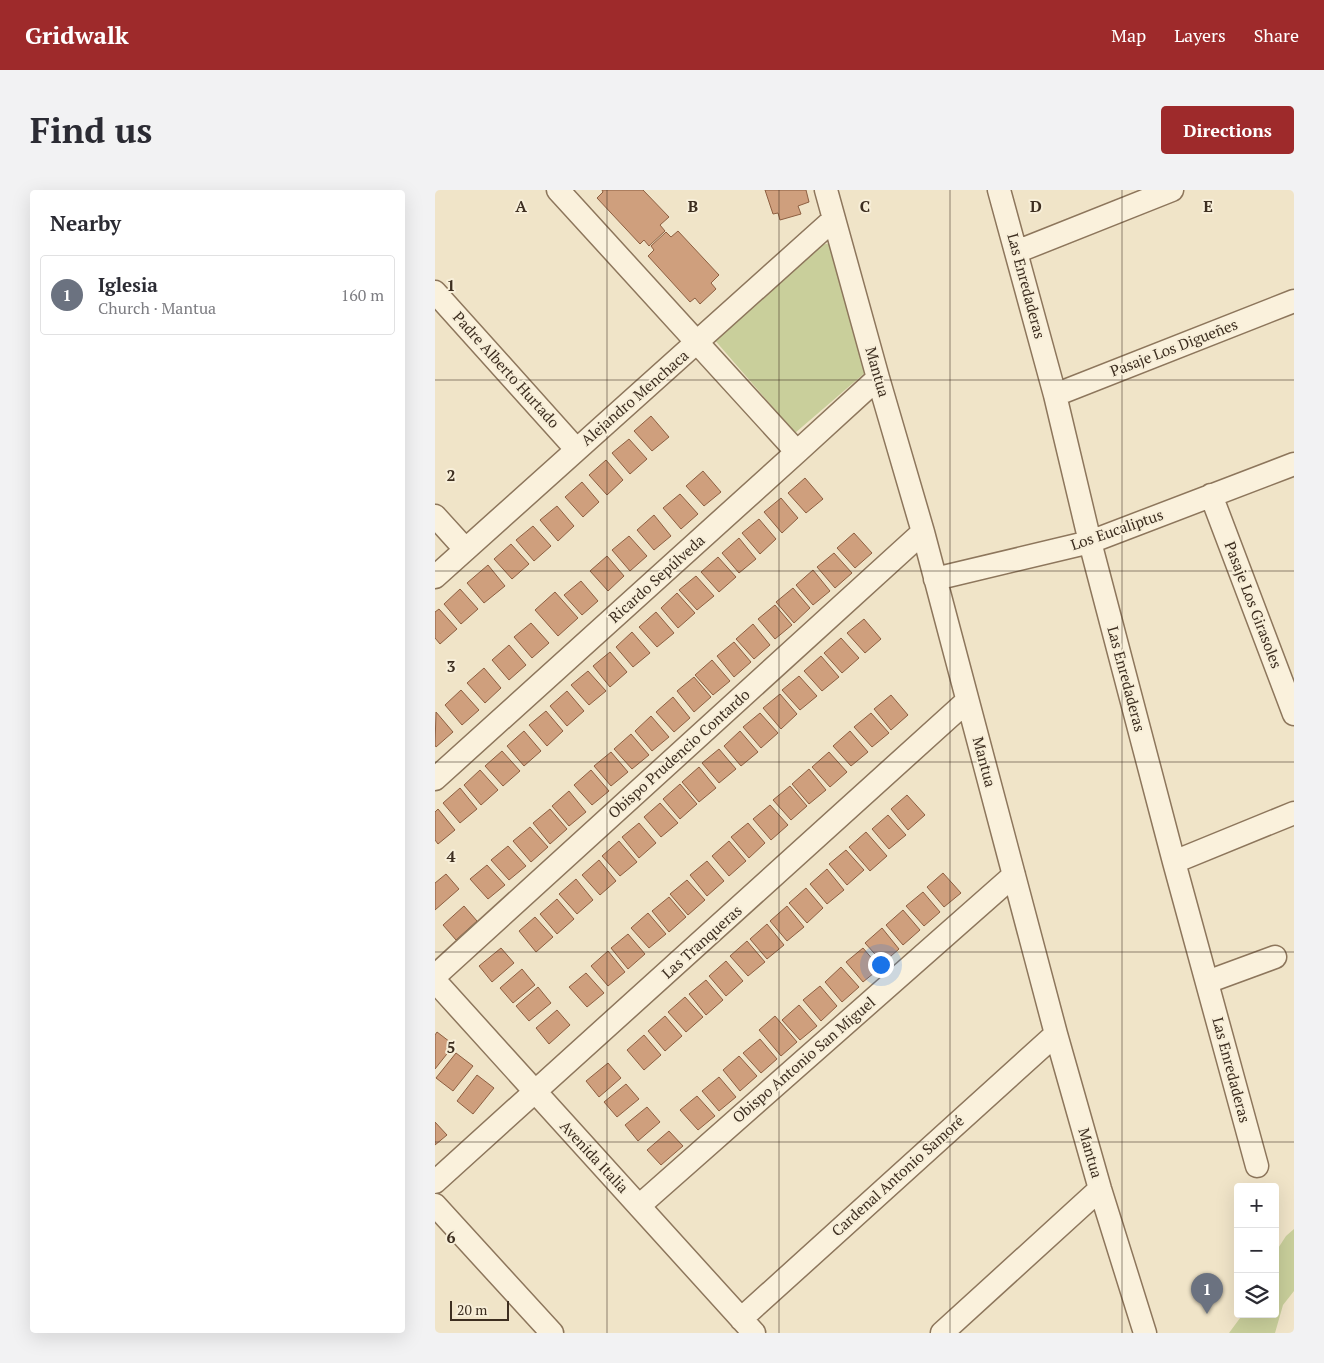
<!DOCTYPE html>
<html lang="en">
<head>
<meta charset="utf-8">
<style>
	body { margin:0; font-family:"PT Serif",serif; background:#f2f2f3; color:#2b2b33 }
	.controls { position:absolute; right:15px; bottom:15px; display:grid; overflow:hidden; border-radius:5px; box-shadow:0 5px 20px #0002 }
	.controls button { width:45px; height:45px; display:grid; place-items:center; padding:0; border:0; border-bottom:1px solid #e1e1e2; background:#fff; color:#2b2b33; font:25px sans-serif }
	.scale { position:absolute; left:15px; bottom:12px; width:59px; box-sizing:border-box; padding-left:5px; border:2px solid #3d2e20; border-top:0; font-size:14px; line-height:18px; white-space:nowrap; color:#3d2e20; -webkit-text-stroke:4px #f7eed8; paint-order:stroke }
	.you { position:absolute; left:445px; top:774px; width:18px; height:18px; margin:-12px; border:4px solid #fff; border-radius:50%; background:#1a73e8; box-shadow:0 0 0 8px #1a73e833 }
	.badge { display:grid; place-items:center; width:32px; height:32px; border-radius:50%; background:#9e2a2b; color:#fff; font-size:16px; font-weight:700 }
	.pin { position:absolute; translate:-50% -41px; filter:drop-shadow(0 1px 2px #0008) }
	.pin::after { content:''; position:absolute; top:26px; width:18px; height:15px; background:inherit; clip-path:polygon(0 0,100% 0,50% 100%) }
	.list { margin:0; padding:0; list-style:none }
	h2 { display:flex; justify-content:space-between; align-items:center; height:65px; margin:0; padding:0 20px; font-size:21px }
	h2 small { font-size:16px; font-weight:400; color:#7c7c81 }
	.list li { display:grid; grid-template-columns:32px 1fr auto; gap:15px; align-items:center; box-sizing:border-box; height:80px; margin:0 10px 10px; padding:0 10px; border:1px solid #e1e1e2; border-radius:5px }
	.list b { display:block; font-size:19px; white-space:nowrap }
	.list p { margin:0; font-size:16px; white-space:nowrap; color:#7c7c81 }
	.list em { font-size:16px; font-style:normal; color:#7c7c81 }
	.icon { flex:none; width:28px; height:28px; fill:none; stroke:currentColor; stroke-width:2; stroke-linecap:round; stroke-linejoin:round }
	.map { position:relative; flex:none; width:859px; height:1143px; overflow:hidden; border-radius:5px }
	header { display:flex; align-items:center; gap:30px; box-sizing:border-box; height:70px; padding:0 25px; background:#9e2a2b; color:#fff }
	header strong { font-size:24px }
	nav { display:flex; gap:28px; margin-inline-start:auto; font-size:18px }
	.intro { display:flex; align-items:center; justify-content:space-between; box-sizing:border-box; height:120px; padding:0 30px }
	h1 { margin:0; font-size:35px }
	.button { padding:12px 22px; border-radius:5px; background:#9e2a2b; color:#fff; font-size:18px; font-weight:700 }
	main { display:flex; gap:30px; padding:0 30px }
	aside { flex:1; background:#fff; border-radius:5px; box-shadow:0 5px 20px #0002 }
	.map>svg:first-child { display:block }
	.green { fill:#c9cf9b }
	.building { fill:#cf9f7d; stroke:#8d5f41 }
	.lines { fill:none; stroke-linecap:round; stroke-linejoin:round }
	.minor-casing { stroke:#8d765c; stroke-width:25 }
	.minor { stroke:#faf1dc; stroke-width:22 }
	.grid { fill:none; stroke:#3d2e20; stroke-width:1; stroke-opacity:0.55 }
	.labels { text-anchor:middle; stroke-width:4; stroke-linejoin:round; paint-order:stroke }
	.street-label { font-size:15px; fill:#3d2e20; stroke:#f7eed8 }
	.grid-label { font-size:16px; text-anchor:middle; font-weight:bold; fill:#3d2e20; stroke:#f7eed8; stroke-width:4; stroke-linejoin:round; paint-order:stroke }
</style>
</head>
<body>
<header>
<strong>Gridwalk</strong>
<nav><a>Map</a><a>Layers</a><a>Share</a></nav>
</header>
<div class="intro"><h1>Find us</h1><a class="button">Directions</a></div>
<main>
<aside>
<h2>Nearby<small></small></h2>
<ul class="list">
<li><span class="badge" style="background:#6b7280">1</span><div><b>Iglesia</b><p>Church · Mantua</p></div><em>160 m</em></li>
</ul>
</aside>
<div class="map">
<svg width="859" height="1143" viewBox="0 0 859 1143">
	<rect width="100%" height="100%" fill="#f0e4c8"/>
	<path class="green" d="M396,53L432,181L360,243L278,148L386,55Z
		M859,1039V1101L848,1115L840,1143H794L808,1124H840V1063L851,1046Z"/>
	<path class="building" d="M167,0H208L234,27L225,35L230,41L214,56L209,50L205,54L162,8L168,2Z
		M330,0H371L374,12L363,16L366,24L345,30L343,23L338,24Z
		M243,41L284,85L276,93L281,99L265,114L260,108L255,112L213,66L219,60L216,56L231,42L236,47Z
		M216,226L234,247L217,261L199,241Z
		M194,249L212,269L195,284L177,263Z
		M171,270L188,290L172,305L154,285Z
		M268,281L286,302L269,316L251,296Z
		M370,288L388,309L371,323L353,303Z
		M147,292L164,312L148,327L130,307Z
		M245,304L263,324L246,339L228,318Z
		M346,308L363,328L347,343L329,322Z
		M122,316L139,336L123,351L105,330Z
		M219,325L236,346L219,360L202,340Z
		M324,329L341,349L325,364L307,343Z
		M98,336L116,356L99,371L81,350Z
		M419,343L437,363L420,378L402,358Z
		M194,346L212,366L195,381L177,360Z
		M304,348L321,369L304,383L287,363Z
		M76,354L94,374L77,389L59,369Z
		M399,363L417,383L400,398L382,377Z
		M172,366L189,386L173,401L155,381Z
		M283,367L301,387L284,402L266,382Z
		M53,375L70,396L49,413L32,393Z
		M378,380L395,401L378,415L361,395Z
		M261,386L279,406L262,420L244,400Z
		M146,391L163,411L147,425L129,405Z
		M358,398L375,418L359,433L341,412Z
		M25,399L43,419L26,434L9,414Z
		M120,402L143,428L123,446L100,420Z
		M242,403L260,423L243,438L226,418Z
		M340,415L357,435L340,449L323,429Z
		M4,419L22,439L5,454L0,448V422Z
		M221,422L239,443L222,457L204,437Z
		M429,429L446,449L430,463L412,443Z
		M96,433L114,453L97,468L79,447Z
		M318,434L335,455L319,469L301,449Z
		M197,442L215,463L198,477L181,457Z
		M406,448L424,468L407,483L389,463Z
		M299,452L316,472L299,487L282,466Z
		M74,455L91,475L74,490L57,470Z
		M175,462L192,482L175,497L158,476Z
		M386,466L404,487L387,501L369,481Z
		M277,470L295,491L278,505L260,485Z
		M49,478L66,498L50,513L32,493Z
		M153,481L171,501L154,515L136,495Z
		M364,486L382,506L365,520L347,500Z
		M259,487L276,507L259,522L242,501Z
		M26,500L44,520L27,535L10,515Z
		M132,501L149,521L132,536L115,516Z
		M345,504L362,524L346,539L328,518Z
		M456,505L473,525L456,540L439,519Z
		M238,507L255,528L239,542L221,522Z
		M111,521L128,541L112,556L94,535Z
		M1,522L18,542L1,557L0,555Z
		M325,523L343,543L326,558L308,537Z
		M436,523L454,543L437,557L419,537Z
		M216,526L234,547L217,561L200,541Z
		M89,541L106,561L89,576L72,556Z
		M305,541L323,562L306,576L289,556Z
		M415,541L433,562L416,576L398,556Z
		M196,544L214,565L197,579L179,559Z
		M284,559L301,579L284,593L267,573Z
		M67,561L85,581L68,596L50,576Z
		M176,562L193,582L176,596L159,576Z
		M394,562L412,582L395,597L377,577Z
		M264,577L281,598L264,612L247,592Z
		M374,579L391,600L374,614L357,594Z
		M45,580L63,600L46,615L29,595Z
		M156,580L174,601L157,615L139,595Z
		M245,594L262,614L245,629L228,609Z
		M355,596L372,616L356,630L338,610Z
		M25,598L42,619L25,633L8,613Z
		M134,601L151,622L134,636L117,616Z
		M472,605L490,625L473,640L456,619Z
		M225,613L243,633L226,647L209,627Z
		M335,615L353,635L336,650L318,629Z
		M3,619L20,640L3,654L0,650V622Z
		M115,619L132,639L115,654L98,633Z
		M453,625L471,645L454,659L437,639Z
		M204,633L221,653L204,668L187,647Z
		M313,633L330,653L314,668L296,647Z
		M95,637L113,657L96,672L78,651Z
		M431,642L452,666L435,681L414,657Z
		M184,651L202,672L185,686L167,666Z
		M294,651L311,671L294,686L277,666Z
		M73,656L91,676L74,690L56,670Z
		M411,660L429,680L412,695L394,674Z
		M164,670L181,691L165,705L147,685Z
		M272,671L289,691L272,706L255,685Z
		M52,675L70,695L53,709L35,689Z
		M392,679L409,700L392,714L375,694Z
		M508,683L526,703L509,717L492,697Z
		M11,684L24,699L0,720V693Z
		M141,689L158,710L142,724L124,704Z
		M252,690L270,710L253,725L235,704Z
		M371,698L388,718L372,733L354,713Z
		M488,702L505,722L489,736L471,716Z
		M234,707L251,727L234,742L217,721Z
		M122,709L139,729L122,744L105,724Z
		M29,716L42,731L21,750L8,735Z
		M352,716L369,737L352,751L335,731Z
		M468,720L485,740L468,755L451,735Z
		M213,723L231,744L214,758L196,738Z
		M100,727L118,747L101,762L84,741Z
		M332,734L349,755L332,769L315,749Z
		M447,738L464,759L448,773L430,753Z
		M193,744L210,764L193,779L176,758Z
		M312,751L330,772L313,786L295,766Z
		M66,758L79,773L57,792L44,776Z
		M428,758L445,778L428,792L411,772Z
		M173,761L190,782L173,796L156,776Z
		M291,771L308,791L291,806L274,786Z
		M406,777L424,797L407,812L390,792Z
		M87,779L100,795L78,813L65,798Z
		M151,783L169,803L152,817L134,797Z
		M271,790L288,810L271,825L254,804Z
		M385,796L402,816L386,831L368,810Z
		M103,797L116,813L94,831L81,816Z
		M250,807L268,827L251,842L233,822Z
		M364,815L382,836L365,850L347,830Z
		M122,820L135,835L114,854L101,838Z
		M230,826L247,846L230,861L213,841Z
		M340,826L362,852L346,866L324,840Z
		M2,842L19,855L0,879V845Z
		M209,845L226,865L209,880L192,860Z
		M325,849L342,869L326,883L308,863Z
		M21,863L38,876L18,901L1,888Z
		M304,866L322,886L305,901L288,880Z
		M173,873L186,888L164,907L151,891Z
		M42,885L59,898L38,924L22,911Z
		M284,887L301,907L284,921L267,901Z
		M191,894L204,909L182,927L169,912Z
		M262,906L280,926L263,940L245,920Z
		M212,917L225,932L203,951L190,935Z
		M0,932L12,945L0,955Z
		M234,941L248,956L226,975L212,960Z"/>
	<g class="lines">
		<defs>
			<path id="minor" d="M123,0L362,262
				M391,0L443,188L488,342L621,844L665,999L710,1143
				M564,0L620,205L655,352L739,672L822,976
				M581,62L737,0
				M0,102L141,259
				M620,205L859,111
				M776,305L859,524
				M0,326L30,359
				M0,387L399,29
				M500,389L655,352L859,274
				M0,589L362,262L443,188
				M739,672L859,623
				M0,786L488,342
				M0,791L319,1143
				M772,792L840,767
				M0,992L532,511
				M0,1015L117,1143
				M204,1016L579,685
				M306,1129L621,844
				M507,1143L665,999"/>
		</defs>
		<use href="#minor" class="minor-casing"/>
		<use href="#minor" class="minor"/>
	</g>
	<path class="grid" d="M172,0V1143M344,0V1143M515,0V1143M687,0V1143M0,190H859M0,381H859M0,572H859M0,762H859M0,952H859"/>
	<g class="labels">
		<g class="street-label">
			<text transform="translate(591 96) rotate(75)" y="5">Las Enredaderas</text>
			<text transform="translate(739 158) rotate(-21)" y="5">Pasaje Los Digueñes</text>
			<text transform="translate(71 180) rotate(48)" y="5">Padre Alberto Hurtado</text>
			<text transform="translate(442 182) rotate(74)" y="5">Mantua</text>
			<text transform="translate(200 208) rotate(-41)" y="5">Alejandro Menchaca</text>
			<text transform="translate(682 340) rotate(-19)" y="5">Los Eucaliptus</text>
			<text transform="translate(222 389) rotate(-42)" y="5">Ricardo Sepúlveda</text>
			<text transform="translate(818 415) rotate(69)" y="5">Pasaje Los Girasoles</text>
			<text transform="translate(691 489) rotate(75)" y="5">Las Enredaderas</text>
			<text transform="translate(244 564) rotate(-42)" y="5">Obispo Prudencio Contardo</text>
			<text transform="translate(549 572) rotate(75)" y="5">Mantua</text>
			<text transform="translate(267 752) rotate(-42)" y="5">Las Tranqueras</text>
			<text transform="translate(369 870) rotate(-41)" y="5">Obispo Antonio San Miguel</text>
			<text transform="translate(796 880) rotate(75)" y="5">Las Enredaderas</text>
			<text transform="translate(655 963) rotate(74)" y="5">Mantua</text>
			<text transform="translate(159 967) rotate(47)" y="5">Avenida Italia</text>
			<text transform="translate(463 986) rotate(-42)" y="5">Cardenal Antonio Samoré</text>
		</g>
	</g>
	<g class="grid-label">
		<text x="86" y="22">A</text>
		<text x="258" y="22">B</text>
		<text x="430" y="22">C</text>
		<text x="601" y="22">D</text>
		<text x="773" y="22">E</text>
		<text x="16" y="101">1</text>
		<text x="16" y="291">2</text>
		<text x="16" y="482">3</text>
		<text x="16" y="672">4</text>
		<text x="16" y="863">5</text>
		<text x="16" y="1053">6</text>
	</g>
</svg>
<div class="controls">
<button>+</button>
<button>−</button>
<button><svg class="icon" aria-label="layers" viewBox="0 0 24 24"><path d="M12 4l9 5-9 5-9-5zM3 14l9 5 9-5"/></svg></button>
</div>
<div class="scale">20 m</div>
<div class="you"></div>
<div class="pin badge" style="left:772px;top:1124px;background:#6b7280">1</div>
</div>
</main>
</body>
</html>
